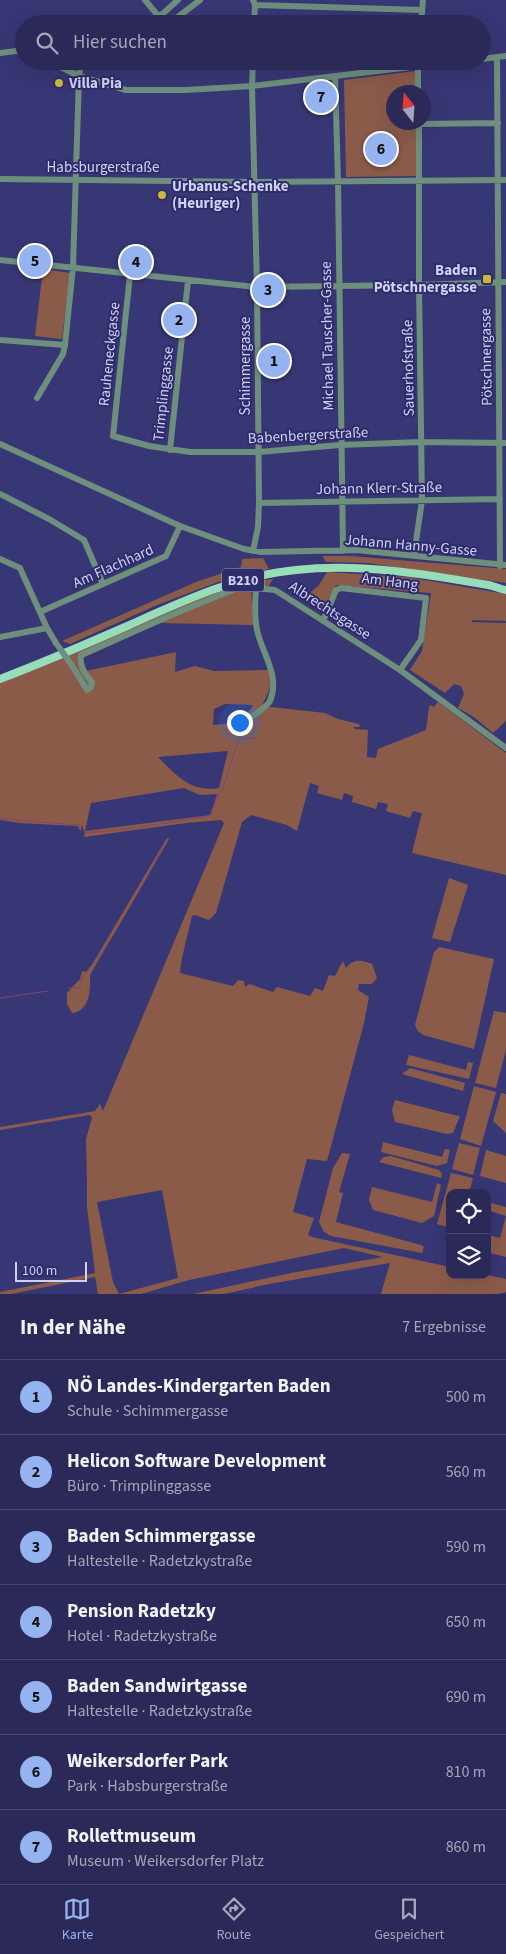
<!DOCTYPE html>
<html lang="de">
<head>
<meta charset="utf-8">
<style>
	body { margin:0; font-family:"Source Sans 3",sans-serif; background:#32315e; color:#f1f3f6 }
	.controls { position:absolute; right:15px; bottom:15px; display:grid; overflow:hidden; border-radius:10px; box-shadow:0 5px 20px #0002 }
	.controls button { width:45px; height:45px; display:grid; place-items:center; padding:0; border:0; border-bottom:1px solid #46456e; background:#2a2958; color:#f1f3f6; font:25px sans-serif }
	.compass { position:absolute; left:386px; top:85px; width:45px; height:45px; border-radius:50%; background:#2a2958; box-shadow:0 5px 20px #0002; rotate:343deg }
	.scale { position:absolute; left:15px; bottom:12px; width:72px; box-sizing:border-box; padding-left:5px; border:2px solid #ced2f8; border-top:0; font-size:14px; line-height:18px; white-space:nowrap; color:#ced2f8; -webkit-text-stroke:4px #2e2c69; paint-order:stroke }
	.you { position:absolute; left:239px; top:722px; width:18px; height:18px; margin:-12px; border:4px solid #fff; border-radius:50%; background:#1a73e8; box-shadow:0 0 0 8px #1a73e833 }
	.badge { display:grid; place-items:center; width:32px; height:32px; border-radius:50%; background:#95b2f1; color:#111; font-size:16px; font-weight:700 }
	.pin { position:absolute; translate:-50% -50%; border:2px solid #fff; box-shadow:0 1px 5px #0006 }
	.list { margin:0; padding:0; list-style:none }
	h2 { display:flex; justify-content:space-between; align-items:center; height:65px; margin:0; padding:0 20px; font-size:21px }
	h2 small { font-size:16px; font-weight:400; color:#a5a6ba }
	.list li { display:grid; grid-template-columns:32px 1fr auto; gap:15px; align-items:center; box-sizing:border-box; height:75px; padding:0 20px; border-top:1px solid #46456e }
	.list b { display:block; font-size:19px; white-space:nowrap }
	.list p { margin:0; font-size:16px; white-space:nowrap; color:#a5a6ba }
	.list em { font-size:16px; font-style:normal; color:#a5a6ba }
	.icon { flex:none; width:28px; height:28px; fill:none; stroke:currentColor; stroke-width:2; stroke-linecap:round; stroke-linejoin:round }
	.map { position:relative; flex:none; width:506px; height:1294px; overflow:hidden }
	.search { position:absolute; background:#2a2958; box-shadow:0 5px 20px #0002; left:15px; right:15px; top:15px; height:55px; display:flex; align-items:center; gap:12px; box-sizing:border-box; padding:0 18px; border-radius:28px; color:#a5a6ba; font-size:19px }
	.sheet { height:590px; background:#2a2958 }
	nav { display:flex; justify-content:space-around; align-items:center; box-sizing:border-box; height:70px; border-top:1px solid #46456e; background:#2a2958; font-size:14px; color:#a5a6ba }
	nav a { display:grid; justify-items:center; gap:2px }
	nav .on { color:#95b2f1 }
	.map>svg:first-child { display:block }
	.green { fill:#8b5b4a; fill-rule:evenodd }
	.lines { fill:none; stroke-linecap:round; stroke-linejoin:round }
	.stream { stroke:#80466d; stroke-width:1 }
	.minor { stroke:#6e8f7d; stroke-width:6 }
	.major { stroke:#96ddb8; stroke-width:8 }
	.minor-bridge { stroke:#6e8f7d; stroke-width:6 }
	.poi-dot { fill:#ccb939; stroke:#2e2c69; stroke-width:2 }
	.labels { text-anchor:middle; stroke-width:4; stroke-linejoin:round; paint-order:stroke }
	.shield { fill:#2e2c69; stroke:#9ea0cd; stroke-width:1 }
	.shield-label { font-size:14px; font-weight:bold; fill:#ced2f8 }
	.poi-label { font-size:15px; font-weight:bold; fill:#ced2f8; stroke:#2e2c69; text-anchor:start }
	.street-label { font-size:15px; fill:#ced2f8; stroke:#2e2c69 }
</style>
</head>
<body>
<div class="map">
<svg width="506" height="1294" viewBox="0 0 506 1294">
	<rect width="100%" height="100%" fill="#383775"/>
	<path class="green" d="M416,71V92H394V122L416,123L417,176L346,177L344,80Z
		M43,269L70,273L62,339L35,336Z
		M322,556H350L506,569V583L367,563L326,562Z
		M263,558L269,569L218,582L157,605L70,644L62,641L196,582L241,567L242,559Z
		M327,572L407,577L506,594V621L472,620V622L506,623V721L493,733L474,717L458,708L464,694L461,686L454,684L445,693L410,670L422,651L431,593L336,585L322,612L303,599L319,585Z
		M273,579L268,587L251,586L253,625L159,623L83,658L86,671L176,652L175,672L195,666L214,671L268,670C274,683 268,693 262,706L325,713L338,719L359,724L360,727H353L355,729L368,730L367,757L376,758L378,749L426,730L429,707L430,705L434,707L438,702L506,753V875L412,853L422,813L413,811L410,818L386,811L388,804L378,802L376,809L352,802L353,796L344,793L342,800L317,793L319,786L310,783L297,831L287,825L251,815L242,822L216,913L209,920L195,915L192,916L182,958L180,973L233,986L238,980L244,981L245,987L249,984L273,992L277,987L310,996L315,988L323,991L329,975L335,976L343,961L346,968C353,958 362,960 372,964L377,978L372,984H359L358,990L369,997L364,1023L327,1161L307,1159L293,1212L314,1218L308,1235L312,1237L450,1267V1275H487L506,1279V1292L497,1294H381L390,1263L269,1284L224,1294H193L291,1273L383,1257L344,1248L189,1280L141,1294H98L95,1277L11,1294H0V1292L95,1273L87,1207V1183L86,1139L92,1118L90,1115L0,1130V1127L95,1111L100,1104L103,1111L224,823L221,820L186,823L84,837L85,832L81,825V831L77,826L19,823L0,820V683C48,665 94,644 141,624C184,605 226,584 273,579ZM225,704L252,705L253,706L240,722L213,725L214,709ZM228,751L219,788C191,793 176,775 158,757ZM184,788L200,795L217,794L211,815L85,831L91,803ZM162,1190L178,1278L119,1294L113,1282L97,1202Z
		M167,838L169,839L90,975C90,990 91,1010 72,1013L67,1004V993L80,979L82,971L86,972L93,963Z
		M449,878L468,885L450,942L432,938Z
		M439,947L494,959L474,1049L423,1035L417,1030L415,1025L434,952Z
		M494,1011L506,1013V1050L496,1088L475,1083Z
		M409,1055L466,1070L468,1062L473,1063L469,1079L406,1065Z
		M410,1068L465,1083L463,1091L402,1074Z
		M474,1086L496,1092L481,1146L460,1139Z
		M501,1093L506,1094V1133L493,1121Z
		M395,1100L454,1115L460,1116L453,1133L447,1134L395,1122L392,1110Z
		M383,1142L442,1157L445,1149L450,1150L447,1163L437,1166L381,1152Z
		M459,1143L480,1148L473,1175L452,1169Z
		M486,1150L506,1156V1183L480,1176Z
		M342,1153L350,1154L339,1192L343,1193L336,1222L421,1245L424,1247L422,1253L331,1236L324,1232L319,1222L333,1168Z
		M391,1156L439,1170L442,1174L441,1178L379,1162L384,1157Z
		M451,1173L473,1178L469,1193H450V1228L437,1224Z
		M437,1183L441,1185L434,1216L422,1223L373,1210L369,1200L372,1187L432,1202Z
		M487,1202L506,1207V1257L487,1252V1235L500,1238L506,1216L487,1210Z"/>
	<g class="lines">
		<path class="stream" d="M0,819L79,825L80,827
			M84,833L135,828L209,816L225,782L239,739L255,738
			M68,988H80C79,976 94,966 100,956C124,918 146,879 168,839
			M0,998L48,991"/>
		<path class="minor" d="M145,0L160,18
			M253,0L255,5L254,24
			M255,5L422,10
			M146,24L159,17L178,0
			M166,24L179,16L200,0
			M421,24L423,0
			M0,53L24,50
			M497,57L500,566
			M482,59L506,56
			M48,61L79,76L126,90H186L252,86L461,61
			M253,61L252,86L257,287L259,503L258,527L253,551
			M418,61V92
			M335,76L338,180L343,551
			M419,124L498,123
			M0,179L255,182L506,180
			M0,260L257,287L419,285L506,282
			M130,275L113,436L149,446L190,452H259L340,445L421,442L506,443
			M0,340L65,345
			M37,398L63,354L65,345L73,267L79,76L81,63L85,61
			M0,444L180,526L244,549L261,552L356,550L506,565
			M170,450L188,281
			M0,494L49,519L84,540L103,584
			M259,503L500,499
			M414,555L422,500L419,285V122
			M0,559L20,568L47,628L56,643
			M40,612L166,556L180,526
			M323,621L336,590L341,588L426,598L421,640L400,670
			M0,637L47,628
			M71,664L87,690L91,687L92,682C85,674 79,666 81,655L176,613L235,589L245,587L275,590L400,670L506,748
			M246,721C253,715 266,708 270,701C280,677 264,656 258,634C254,619 255,603 256,588"/>
		<path class="major" d="M0,679C42,663 84,645 125,627C181,602 235,576 296,570C360,563 425,574 488,585C494,586 500,589 506,590"/>
		<path class="minor-bridge" d="M56,643L71,664"/>
	</g>
	<g class="poi-dot">
		<circle cx="59" cy="83" r="5"/>
		<circle cx="162" cy="195" r="5"/>
		<rect x="482" y="274" width="10" height="10" rx="2.5"/>
	</g>
	<g class="labels">
		<rect class="shield" x="222" y="568.5" width="42" height="23" rx="4"/>
		<g class="shield-label">
			<text x="243" y="585">B210</text>
		</g>
		<g class="poi-label">
			<text x="69" y="88">Villa Pia</text>
			<text x="172" y="191">Urbanus-Schenke<tspan x="172" dy="17">(Heuriger)</tspan></text>
			<text x="477" y="275" text-anchor="end">Baden<tspan x="477" dy="17">Pötschnergasse</tspan></text>
		</g>
		<g class="street-label">
			<text x="103" y="172">Habsburgerstraße</text>
			<text transform="translate(327 336) rotate(-91)" y="5">Michael Tauscher-Gasse</text>
			<text transform="translate(109 354) rotate(-84)" y="5">Rauheneckgasse</text>
			<text transform="translate(486 357) rotate(-91)" y="5">Pötschnergasse</text>
			<text transform="translate(245 366) rotate(-90)" y="5">Schimmergasse</text>
			<text transform="translate(408 368) rotate(-91)" y="5">Sauerhofstraße</text>
			<text transform="translate(163 394) rotate(-84)" y="5">Trimplinggasse</text>
			<text transform="translate(308 435) rotate(-3)" y="5">Babenbergerstraße</text>
			<text transform="translate(379 488) rotate(-1)" y="5">Johann Klerr-Straße</text>
			<text transform="translate(411 545) rotate(5)" y="5">Johann Hanny-Gasse</text>
			<text transform="translate(113 566) rotate(-24)" y="5">Am Flachhard</text>
			<text transform="translate(390 581) rotate(7)" y="5">Am Hang</text>
			<text transform="translate(330 610) rotate(33)" y="5">Albrechtsgasse</text>
		</g>
	</g>
</svg>
<div class="controls">
<button><svg class="icon" aria-label="locate" viewBox="0 0 24 24"><circle cx="12" cy="12" r="6"/><path d="M12 2v4M12 18v4M2 12h4M18 12h4"/></svg></button>
<button><svg class="icon" aria-label="layers" viewBox="0 0 24 24"><path d="M12 4l9 5-9 5-9-5zM3 14l9 5 9-5"/></svg></button>
</div>
<svg class="compass" viewBox="-18 -18 36 36"><path d="M0-13l5 13h-10z" fill="#e53935"/><path d="M0 13l5-13h-10z" fill="#a5a6ba"/></svg>
<div class="scale">100 m</div>
<div class="you"></div>
<div class="pin badge" style="left:274px;top:361px">1</div>
<div class="pin badge" style="left:179px;top:320px">2</div>
<div class="pin badge" style="left:268px;top:290px">3</div>
<div class="pin badge" style="left:136px;top:262px">4</div>
<div class="pin badge" style="left:35px;top:261px">5</div>
<div class="pin badge" style="left:381px;top:149px">6</div>
<div class="pin badge" style="left:321px;top:97px">7</div>
<div class="search"><svg class="icon" aria-label="search" viewBox="0 0 24 24"><circle cx="10" cy="10" r="6"/><path d="M15 15l6 6"/></svg>Hier suchen</div>
</div>
<section class="sheet">
<h2>In der Nähe<small>7 Ergebnisse</small></h2>
<ul class="list">
<li><span class="badge">1</span><div><b>NÖ Landes-Kindergarten Baden</b><p>Schule · Schimmergasse</p></div><em>500 m</em></li>
<li><span class="badge">2</span><div><b>Helicon Software Development</b><p>Büro · Trimplinggasse</p></div><em>560 m</em></li>
<li><span class="badge">3</span><div><b>Baden Schimmergasse</b><p>Haltestelle · Radetzkystraße</p></div><em>590 m</em></li>
<li><span class="badge">4</span><div><b>Pension Radetzky</b><p>Hotel · Radetzkystraße</p></div><em>650 m</em></li>
<li><span class="badge">5</span><div><b>Baden Sandwirtgasse</b><p>Haltestelle · Radetzkystraße</p></div><em>690 m</em></li>
<li><span class="badge">6</span><div><b>Weikersdorfer Park</b><p>Park · Habsburgerstraße</p></div><em>810 m</em></li>
<li><span class="badge">7</span><div><b>Rollettmuseum</b><p>Museum · Weikersdorfer Platz</p></div><em>860 m</em></li>
</ul>
</section>
<nav>
<a class="on"><svg class="icon" aria-label="map" viewBox="0 0 24 24"><path d="M3 6l6-2 6 2 6-2v14l-6 2-6-2-6 2zM9 4v14M15 6v14"/></svg>Karte</a>
<a><svg class="icon" aria-label="directions" viewBox="0 0 24 24"><path d="M12 3l9 9-9 9-9-9zM9 14v-3h6M13 9l2 2-2 2"/></svg>Route</a>
<a><svg class="icon" aria-label="saved" viewBox="0 0 24 24"><path d="M7 4h10v16l-5-4-5 4z"/></svg>Gespeichert</a>
</nav>
</body>
</html>
